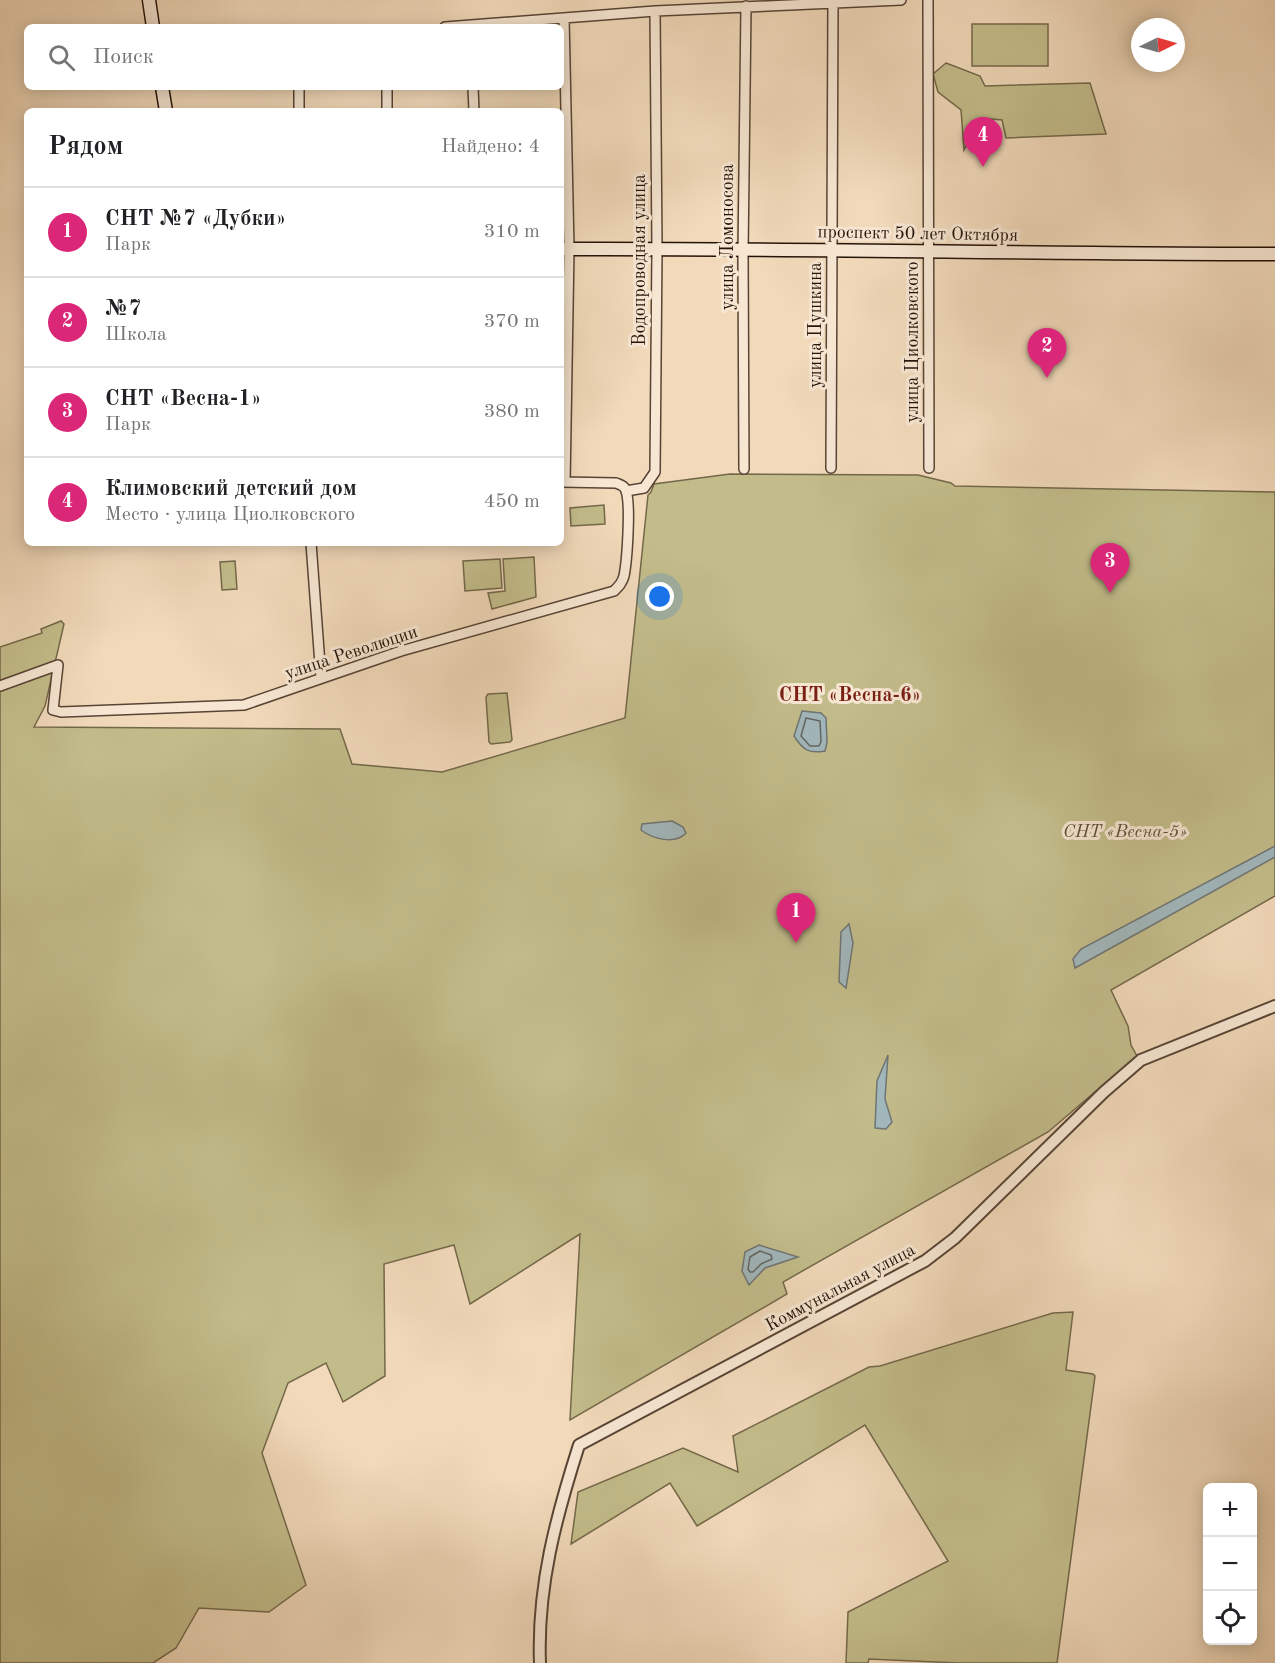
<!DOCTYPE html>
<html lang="ru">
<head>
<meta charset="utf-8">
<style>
	body { margin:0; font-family:"Old Standard TT",serif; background:#f2f2f2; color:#202124 }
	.controls { position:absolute; right:18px; bottom:18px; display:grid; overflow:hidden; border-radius:9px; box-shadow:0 3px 15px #0003 }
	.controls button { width:54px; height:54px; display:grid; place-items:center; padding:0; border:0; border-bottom:2px solid #e0e0e0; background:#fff; color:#202124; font:30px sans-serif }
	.compass { position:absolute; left:1131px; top:18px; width:54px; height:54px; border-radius:50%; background:#fff; box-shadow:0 3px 15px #0003; rotate:85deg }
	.you { position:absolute; left:660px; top:597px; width:21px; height:21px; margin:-15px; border:4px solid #fff; border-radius:50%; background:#1a73e8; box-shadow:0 0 0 9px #1a73e833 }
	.badge { display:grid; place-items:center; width:39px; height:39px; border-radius:50%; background:#db2777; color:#fff; font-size:20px; font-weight:700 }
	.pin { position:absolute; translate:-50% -50px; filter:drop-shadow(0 2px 3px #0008) }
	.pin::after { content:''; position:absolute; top:32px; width:21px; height:18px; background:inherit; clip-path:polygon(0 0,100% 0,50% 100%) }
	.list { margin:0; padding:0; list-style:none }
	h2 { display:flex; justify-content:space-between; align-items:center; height:78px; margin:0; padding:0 24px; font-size:26px }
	h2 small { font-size:20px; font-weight:400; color:#757577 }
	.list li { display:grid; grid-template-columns:39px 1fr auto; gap:18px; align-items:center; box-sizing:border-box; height:90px; padding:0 24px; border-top:2px solid #e0e0e0 }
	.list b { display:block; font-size:22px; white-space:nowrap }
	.list p { margin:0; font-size:20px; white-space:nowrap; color:#757577 }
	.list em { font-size:20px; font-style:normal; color:#757577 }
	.icon { flex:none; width:33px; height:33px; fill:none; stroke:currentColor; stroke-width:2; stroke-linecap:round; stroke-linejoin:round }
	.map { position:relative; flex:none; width:1275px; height:1663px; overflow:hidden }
	.search { position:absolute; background:#fff; box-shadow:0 3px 15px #0003; left:24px; top:24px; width:540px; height:66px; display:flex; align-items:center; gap:15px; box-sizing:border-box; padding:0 21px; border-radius:9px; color:#757577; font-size:22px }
	.panel { position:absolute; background:#fff; box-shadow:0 3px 15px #0003; left:24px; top:108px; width:540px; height:438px; border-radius:9px }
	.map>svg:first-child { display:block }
	.green { fill:#c2bc8a; stroke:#74684a; stroke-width:1.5 }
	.water { fill:#a1b7bc; stroke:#6f7574; stroke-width:1.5 }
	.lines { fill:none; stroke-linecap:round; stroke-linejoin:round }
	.shore { stroke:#636562; stroke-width:1.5 }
	.minor-casing { stroke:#584435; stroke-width:12 }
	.tertiary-casing { stroke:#584435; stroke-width:14 }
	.secondary-casing { stroke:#251309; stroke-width:15 }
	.minor { stroke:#f6e6d2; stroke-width:9 }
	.tertiary { stroke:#f6e6d2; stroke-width:10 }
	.secondary { stroke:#f6e6d2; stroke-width:12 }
	.labels { text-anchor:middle; stroke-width:6; stroke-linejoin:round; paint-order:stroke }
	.street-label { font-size:18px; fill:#251309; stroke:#f6e6d2 }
	.park-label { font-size:18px; font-style:italic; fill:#5c4e36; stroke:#f6e6d2 }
	.neighbourhood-label { font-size:20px; font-weight:bold; fill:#7a1f14; stroke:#f6e6d2 }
</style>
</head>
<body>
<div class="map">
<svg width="1275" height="1663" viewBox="0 0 1275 1663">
	<rect width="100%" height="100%" fill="#f1d9ba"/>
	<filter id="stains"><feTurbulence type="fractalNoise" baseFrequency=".00333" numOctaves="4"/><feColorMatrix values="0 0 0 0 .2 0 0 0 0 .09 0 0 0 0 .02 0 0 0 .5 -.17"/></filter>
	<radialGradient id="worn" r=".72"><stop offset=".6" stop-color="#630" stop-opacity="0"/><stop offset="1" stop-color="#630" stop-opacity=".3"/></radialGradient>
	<path class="green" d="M972,24H1048V66H972Z
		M946,63L980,76L985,86L1090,83L1106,134L1006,138L1002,120L981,118L964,150L961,110L938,92L933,74Z
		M730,474L918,475L951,483L955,486L1275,492V896L1111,990L1128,1026L1131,1045L1137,1056L1048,1132L783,1282L787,1294L570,1420L580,1234L470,1304L454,1245L384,1264L385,1376L343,1402L326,1363L288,1383L262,1453L306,1585L269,1612L199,1608L176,1648L153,1663H0V647L42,633L41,629L61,621L64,624L45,706L34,727L340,729L352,764L442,772L625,718L648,495L651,492L654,484Z
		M604,505L605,524L571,526L570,508Z
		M534,557L536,597L492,609L488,593L505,591L503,559Z
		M500,559L502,588L465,591L463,561Z
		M235,561L237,589L222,590L220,562Z
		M507,693L512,740L510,742L491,744L489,742L486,697L488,694Z
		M1073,1312L1066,1370L1093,1374L1095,1376L1057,1663H958L869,1659L868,1663H846L848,1612L948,1561L865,1425L697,1526L670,1483L571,1544L578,1492L683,1448L738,1472L733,1436L869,1367L880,1366L1053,1313Z"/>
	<path class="water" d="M802,711L821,713L826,718L827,743L825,751C809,754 803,750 794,736Z
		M672,821L683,827L686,833C675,845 653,839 641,830L642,824Z
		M1275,846V857L1075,968L1073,959L1081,949Z
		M849,924L853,943L846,988L839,982L841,932Z
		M888,1055L885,1099L892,1122L886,1129L875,1128L877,1081Z
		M759,1245L798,1257L765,1268L749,1285L742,1271L745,1252Z"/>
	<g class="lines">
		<path class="shore" d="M806,718L820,721L821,742L819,746H810L801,736Z
			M760,1251L771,1255L772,1259L761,1264L753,1272H750L748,1269L750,1257Z"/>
		<defs>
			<path id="minor" d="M928,0L929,468
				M564,18L569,249L565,482
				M445,27L655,11L901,0
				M299,87V111
				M473,87L474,111
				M387,111V87
				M831,468L833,2
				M744,469L743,254L746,6
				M626,491L644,488L655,472L657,249L655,11
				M311,543L321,678
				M0,686L58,665L53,710L61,712L244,705L401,651L614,591C619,586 622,583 624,576C627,561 631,505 626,491C625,486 621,485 616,483L561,482"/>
			<path id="tertiary" d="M540,1663C537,1587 556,1517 579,1445L925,1261L955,1238L1104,1092L1141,1060L1275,1006"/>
			<path id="secondary" d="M149,0L153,27
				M162,87L166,111
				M561,249C799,248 1037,254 1275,254"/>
		</defs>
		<use href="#minor" class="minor-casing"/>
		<use href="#tertiary" class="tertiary-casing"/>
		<use href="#secondary" class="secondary-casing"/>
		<use href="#minor" class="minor"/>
		<use href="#tertiary" class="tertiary"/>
		<use href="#secondary" class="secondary"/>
	</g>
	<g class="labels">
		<g class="street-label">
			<text transform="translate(918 233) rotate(1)" y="6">проспект 50 лет Октября</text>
			<text transform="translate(727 237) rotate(-90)" y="6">улица Ломоносова</text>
			<text transform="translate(639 260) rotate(-90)" y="6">Водопроводная улица</text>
			<text transform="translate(815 325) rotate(-90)" y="6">улица Пушкина</text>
			<text transform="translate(912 342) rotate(-90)" y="6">улица Циолковского</text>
			<text transform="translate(351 652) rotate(-18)" y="6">улица Революции</text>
			<text transform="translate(840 1287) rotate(-28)" y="6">Коммунальная улица</text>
		</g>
		<g class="park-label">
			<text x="1125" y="837">СНТ «Весна-5»</text>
		</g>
		<g class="neighbourhood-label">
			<text x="850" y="701">СНТ «Весна-6»</text>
		</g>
	</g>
	<rect width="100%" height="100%" filter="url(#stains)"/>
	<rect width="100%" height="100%" fill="url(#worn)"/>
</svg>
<div class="controls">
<button>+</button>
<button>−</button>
<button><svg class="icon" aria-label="locate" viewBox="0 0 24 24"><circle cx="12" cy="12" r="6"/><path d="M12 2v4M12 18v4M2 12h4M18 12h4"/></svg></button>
</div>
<svg class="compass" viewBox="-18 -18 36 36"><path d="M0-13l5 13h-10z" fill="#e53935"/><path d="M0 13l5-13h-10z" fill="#757577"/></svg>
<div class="you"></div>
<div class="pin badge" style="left:796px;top:943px">1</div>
<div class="pin badge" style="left:1047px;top:378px">2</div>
<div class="pin badge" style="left:1110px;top:593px">3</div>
<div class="pin badge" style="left:983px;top:167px">4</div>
<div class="search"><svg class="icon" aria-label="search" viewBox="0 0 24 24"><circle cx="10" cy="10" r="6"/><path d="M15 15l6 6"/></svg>Поиск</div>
<section class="panel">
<h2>Рядом<small>Найдено: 4</small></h2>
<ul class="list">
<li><span class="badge">1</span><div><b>СНТ №7 «Дубки»</b><p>Парк</p></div><em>310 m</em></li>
<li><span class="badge">2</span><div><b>№7</b><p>Школа</p></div><em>370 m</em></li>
<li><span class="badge">3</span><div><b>СНТ «Весна-1»</b><p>Парк</p></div><em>380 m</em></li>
<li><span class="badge">4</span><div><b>Климовский детский дом</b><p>Место · улица Циолковского</p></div><em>450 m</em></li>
</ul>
</section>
</div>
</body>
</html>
